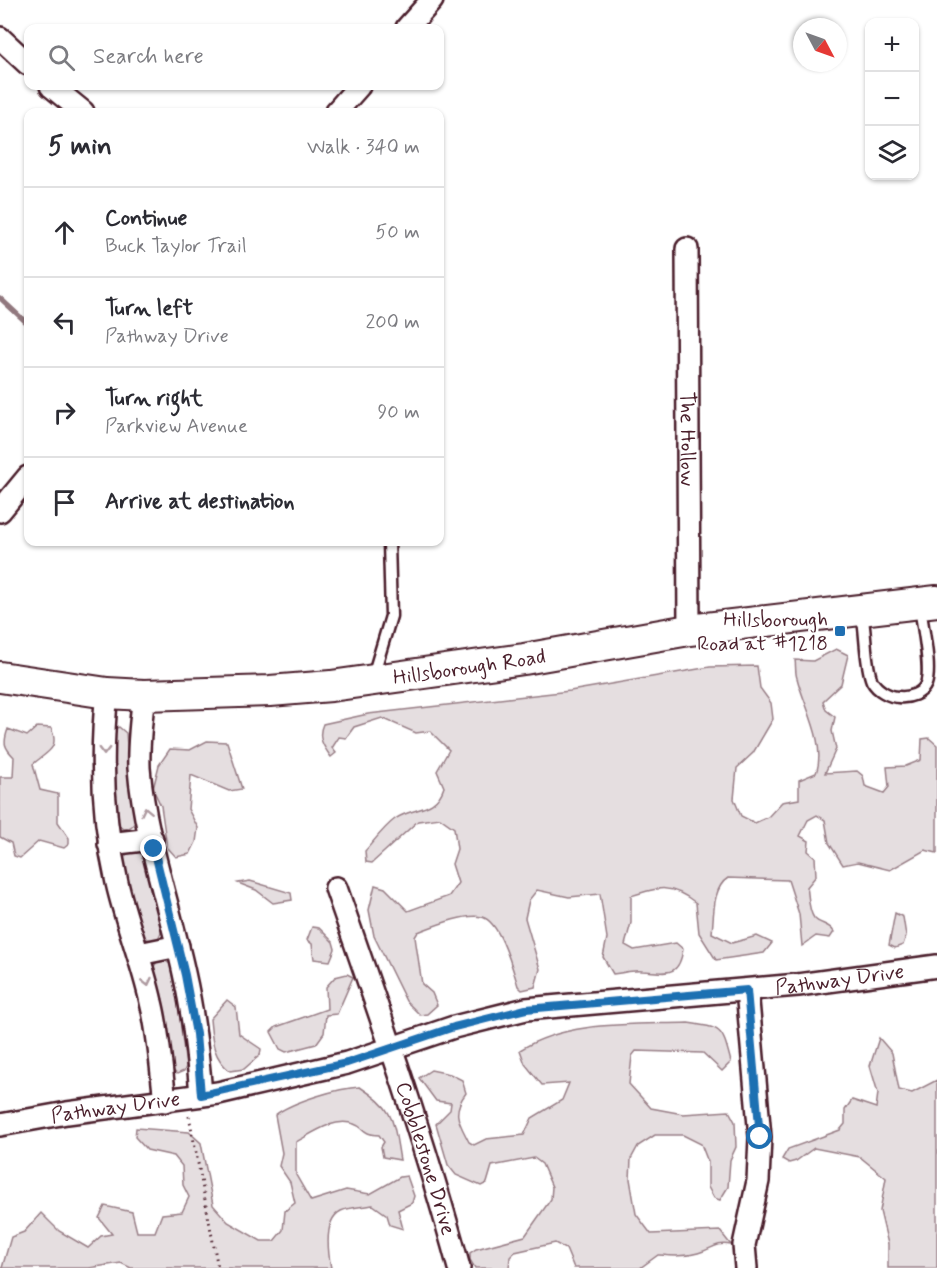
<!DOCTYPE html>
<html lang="en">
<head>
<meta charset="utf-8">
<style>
	body { margin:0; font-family:Mynerve,sans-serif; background:#f7f7f7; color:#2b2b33 }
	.controls { position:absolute; right:18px; top:18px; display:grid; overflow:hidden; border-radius:12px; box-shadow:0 2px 4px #0004 }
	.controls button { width:54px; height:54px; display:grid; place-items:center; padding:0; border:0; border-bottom:2px solid #e1e1e2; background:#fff; color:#2b2b33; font:30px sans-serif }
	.compass { position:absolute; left:793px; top:18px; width:54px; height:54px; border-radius:50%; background:#fff; box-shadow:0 2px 4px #0004; rotate:131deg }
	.stop { position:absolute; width:18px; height:18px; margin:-14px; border:4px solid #1f6fb2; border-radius:50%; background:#fff }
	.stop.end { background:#1f6fb2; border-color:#fff; box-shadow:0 2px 6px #0008 }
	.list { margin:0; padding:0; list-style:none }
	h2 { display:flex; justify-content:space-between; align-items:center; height:78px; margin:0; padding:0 24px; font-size:26px }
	h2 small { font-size:20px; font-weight:400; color:#7c7c81 }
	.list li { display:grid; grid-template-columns:39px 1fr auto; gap:18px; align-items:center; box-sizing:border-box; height:90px; padding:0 24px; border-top:2px solid #e1e1e2 }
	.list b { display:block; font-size:22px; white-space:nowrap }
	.list p { margin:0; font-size:20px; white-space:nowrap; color:#7c7c81 }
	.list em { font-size:20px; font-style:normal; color:#7c7c81 }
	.icon { flex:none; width:33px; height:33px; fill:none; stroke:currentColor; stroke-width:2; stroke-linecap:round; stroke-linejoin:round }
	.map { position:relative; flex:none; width:937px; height:1268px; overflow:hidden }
	.search { position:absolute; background:#fff; box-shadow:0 2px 4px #0004; left:24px; top:24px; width:420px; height:66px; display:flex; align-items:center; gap:15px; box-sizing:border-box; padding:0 21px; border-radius:12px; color:#7c7c81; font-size:22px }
	.panel { position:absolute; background:#fff; box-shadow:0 2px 4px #0004; left:24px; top:108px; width:420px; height:438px; border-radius:12px }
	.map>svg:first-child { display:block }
	.green { fill:#e5dee0; stroke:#987e86; stroke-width:1.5 }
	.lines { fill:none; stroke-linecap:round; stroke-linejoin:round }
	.stream { stroke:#91787e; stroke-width:5 }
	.lane-casing { stroke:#4a1f2b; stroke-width:15 }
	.street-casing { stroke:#4a1f2b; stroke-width:26 }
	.secondary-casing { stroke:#4a1f2b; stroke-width:34 }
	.path { stroke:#4a1f2b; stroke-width:3; stroke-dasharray:1.5 4.5; stroke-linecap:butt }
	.lane { stroke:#fff; stroke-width:10 }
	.street { stroke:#fff; stroke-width:21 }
	.secondary { stroke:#fff; stroke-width:30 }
	.oneway { stroke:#ae9aa0 }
	.route { stroke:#1f6fb2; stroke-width:8 }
	.poi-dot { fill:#1f6fb2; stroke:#fff; stroke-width:2 }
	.labels { text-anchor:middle; stroke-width:5; stroke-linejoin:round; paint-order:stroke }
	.street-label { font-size:21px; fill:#4a1f2b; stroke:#fff }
	.poi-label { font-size:21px; fill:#4a1f2b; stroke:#fff; text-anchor:end }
</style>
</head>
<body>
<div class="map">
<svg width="937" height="1268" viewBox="0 0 937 1268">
	<rect width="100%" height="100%" fill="#fff"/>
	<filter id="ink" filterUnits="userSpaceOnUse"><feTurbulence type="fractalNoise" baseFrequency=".0167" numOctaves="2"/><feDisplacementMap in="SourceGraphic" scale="12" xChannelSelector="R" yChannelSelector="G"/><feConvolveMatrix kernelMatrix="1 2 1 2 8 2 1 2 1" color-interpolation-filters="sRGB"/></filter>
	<g filter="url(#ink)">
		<path class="green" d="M836,649L848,655L841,684L823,701L826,710L835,717L832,731L836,749L825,773L857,771L863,776L865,786L884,793L889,787L887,767L906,766L921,760L922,739L929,738L937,745V853L925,850L890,870L858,862L843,865L829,843L825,820L817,815L808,820L800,836L809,841L808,851L815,857L816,876L807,887C809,896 808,910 814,918C820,925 829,923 834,932L830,938L816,936L802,946L799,914L788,880L728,878C712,888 714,916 712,933L732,943L757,936L772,943L764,953L716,960L699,933L696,903C671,883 659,887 631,896V923L625,945L634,950L676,943L683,949C679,979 665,972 642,971C632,970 622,973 613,974L603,957L607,938L600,894L569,897L537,890L529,900L525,918L540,969L535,987L522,990L518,986C513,970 500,921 482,917C465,913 434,926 418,932L415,937L422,984L432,993L437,1005L427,1014L420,1015L406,1001L374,936L369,910L375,885L385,888L408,911L449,896L458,883L452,864L457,849L454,828L440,818L418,821L372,863L366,862L365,851C374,841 384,827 395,819C413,806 435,814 444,787L437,771L449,750L430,731L416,733L382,718L354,727L346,738L339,737L332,748L336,753L331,757C323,746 317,737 323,724L368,714L570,691L710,667L757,666L760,688L771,703L773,719L753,753L737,768L734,799L741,816L755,823L768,817L782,802L799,799V780L816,773C827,745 804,706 797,678C795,673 796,666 795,660L813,661Z
			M37,727L51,728C60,749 48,751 33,764L40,790L58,794V822L69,838V844L64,848L39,841L20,858L14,856L11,843L0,837V777H13L14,757C4,747 3,743 8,729L27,736Z
			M119,727L126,733L130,784L136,819C134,826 131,828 123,829L116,823L113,771L114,729Z
			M207,741L227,742L242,789L229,791L191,775L188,809L198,828L196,842L190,854L176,857L167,847L161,806L153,789L159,765L170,749L190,750Z
			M141,851L144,857L162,930L158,939C153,940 149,941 144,937C135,930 126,877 122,864C125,852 129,851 141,851Z
			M250,881L291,893L292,900L273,903L256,890L238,883Z
			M895,913L903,917L906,936L903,945L895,948L889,945Z
			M312,927L319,928L333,942L335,949L330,961L314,959L312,944L307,940Z
			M158,960H164L170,964L178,1004L186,1067L184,1071L177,1074L171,1069L153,968Z
			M347,974L353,977L337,1014L326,1015L324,1033L316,1044L286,1052L280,1049L271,1032L276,1027L327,1009L326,987L335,977Z
			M227,1000L236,1007L239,1034L261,1049L260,1055L244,1069L230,1071C212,1057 212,1039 210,1019Z
			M688,1023C723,1028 722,1028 731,1062L722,1071L703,1053L636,1051L632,1056L629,1084L651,1108L683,1114L729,1111L735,1122L736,1147L730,1160L728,1187L720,1200L714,1198L708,1187V1162L701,1144L683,1135H655L638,1146L631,1159L630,1179L636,1214L651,1234L720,1231L731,1245C715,1242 713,1249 698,1253C685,1257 672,1256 658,1255L640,1268H574L566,1249L555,1243L515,1252L510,1257L509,1268H475L470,1260V1253L476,1249L525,1236L551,1199L552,1187L542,1164L534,1158L492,1166L487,1183L481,1186L456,1175L448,1165L436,1124L450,1110L451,1103L436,1101L419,1078L431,1070L450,1074L462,1080L466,1093C451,1113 459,1122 469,1142L474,1145L486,1139L524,1135L532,1118L562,1100L569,1083L542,1085L525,1064L520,1050C568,1020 633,1025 688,1023Z
			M879,1038L892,1053L899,1090L912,1093L937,1080V1268H888V1244L880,1211L886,1178L860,1157L814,1148L796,1161L789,1163L782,1159L788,1149L840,1130L845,1124V1110L852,1100L876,1108L878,1093L870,1066Z
			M360,1087C396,1110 393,1121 400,1160L383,1157L381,1147L384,1142L379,1135C361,1134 366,1128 354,1124C334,1117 313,1133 296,1142V1175L311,1201L346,1190L370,1194L400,1177L407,1176L414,1196L412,1203L398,1210L403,1229L390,1225L387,1215L373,1205C363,1207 350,1207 341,1211C323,1220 328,1252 331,1268H131L121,1263L89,1268H2L11,1237L24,1232L41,1213L59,1231L88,1248L101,1236L112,1234L99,1218L105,1206L132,1212L137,1232H155L162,1214L182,1212L189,1197L183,1185L182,1166L174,1156L147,1150L135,1137L136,1128L189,1132L201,1143L213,1205L228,1222L261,1241H274L283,1230L285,1211L295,1203L290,1182L279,1166L282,1153L275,1115C292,1102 338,1088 360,1087Z"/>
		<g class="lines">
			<path class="stream" d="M0,298L28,324"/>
			<defs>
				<path id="lane" d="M862,613C866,632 865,665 872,681C877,690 889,697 899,697C909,698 922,694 926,684C932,668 922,625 920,606
					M373,676L391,616L389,542"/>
				<g id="street">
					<path d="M407,28L432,0"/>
					<path d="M0,38L28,64"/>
					<path d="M51,86L83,112"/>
					<path d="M336,112L359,86"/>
					<path id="s1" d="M687,249L689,630"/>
					<path d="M0,511L28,477"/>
					<path d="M107,693C100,756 103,821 117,883C126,923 142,961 151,1002C159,1034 161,1068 165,1101"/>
					<path d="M144,695C141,719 138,744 139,768C144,834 170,908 184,973C193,1013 198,1054 201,1095"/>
					<path d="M109,844L152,839"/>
					<path id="s2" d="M336,888C380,1014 424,1139 459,1268"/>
					<path d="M139,954L178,946"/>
					<path id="s3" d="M0,1125L67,1113L218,1093L347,1063L454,1027L526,1009L798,985L937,966"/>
					<path d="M746,1268L744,1245L758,1181L760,1137L747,990"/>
				</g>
				<g id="secondary">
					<path id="s4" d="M0,677L107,693L144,695L270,691L331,686L524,659L689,630L937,601"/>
				</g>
			</defs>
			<use href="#lane" class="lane-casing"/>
			<use href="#street" class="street-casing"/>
			<use href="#secondary" class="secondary-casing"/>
			<path class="path" d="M189,1116L218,1268"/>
			<use href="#lane" class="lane"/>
			<use href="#street" class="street"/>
			<use href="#secondary" class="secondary"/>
		</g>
		<defs><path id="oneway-chevron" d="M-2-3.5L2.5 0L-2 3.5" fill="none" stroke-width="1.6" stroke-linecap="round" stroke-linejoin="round" transform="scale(1.5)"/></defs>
		<g class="oneway">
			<use href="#oneway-chevron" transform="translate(104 751) rotate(90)"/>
			<use href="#oneway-chevron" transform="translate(146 811) rotate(-102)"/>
			<use href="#oneway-chevron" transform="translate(147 982) rotate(77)"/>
		</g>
	</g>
	<g class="lines" filter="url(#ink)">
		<path class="route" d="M154,849L185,975L196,1034L201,1095L347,1063L454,1027L526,1009L747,990L760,1137"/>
	</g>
	<rect class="poi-dot" x="834" y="625" width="12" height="12" rx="3"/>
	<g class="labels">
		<g class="street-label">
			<text dy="7" stroke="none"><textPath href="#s1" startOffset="190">The Hollow</textPath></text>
			<text dy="7" stroke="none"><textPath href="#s4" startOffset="472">Hillsborough Road</textPath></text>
			<text dy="7" stroke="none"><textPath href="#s3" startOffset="855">Pathway Drive</textPath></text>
			<text dy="7" stroke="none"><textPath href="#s3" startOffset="117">Pathway Drive</textPath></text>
			<text dy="7" stroke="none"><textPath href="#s2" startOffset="285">Cobblestone Drive</textPath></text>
		</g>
		<g class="poi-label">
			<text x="828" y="626">Hillsborough<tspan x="828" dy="24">Road at #1218</tspan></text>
		</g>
	</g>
</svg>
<div class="controls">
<button>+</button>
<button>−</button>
<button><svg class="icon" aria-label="layers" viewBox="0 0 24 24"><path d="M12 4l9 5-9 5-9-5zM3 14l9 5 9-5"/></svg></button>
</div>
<svg class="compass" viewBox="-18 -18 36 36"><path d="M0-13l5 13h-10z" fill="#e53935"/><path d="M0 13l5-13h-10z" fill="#7c7c81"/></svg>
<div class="stop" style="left:760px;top:1137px"></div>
<div class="stop end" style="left:154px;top:849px"></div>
<div class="search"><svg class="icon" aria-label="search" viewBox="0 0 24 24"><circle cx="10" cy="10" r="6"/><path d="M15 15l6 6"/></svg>Search here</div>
<section class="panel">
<h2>5 min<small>Walk · 340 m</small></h2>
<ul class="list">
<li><svg class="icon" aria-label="ahead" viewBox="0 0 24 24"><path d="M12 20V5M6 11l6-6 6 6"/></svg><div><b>Continue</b><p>Buck Taylor Trail</p></div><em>50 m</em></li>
<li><svg class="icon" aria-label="left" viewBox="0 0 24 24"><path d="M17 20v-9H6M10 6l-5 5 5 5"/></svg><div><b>Turn left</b><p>Pathway Drive</p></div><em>200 m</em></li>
<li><svg class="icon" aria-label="right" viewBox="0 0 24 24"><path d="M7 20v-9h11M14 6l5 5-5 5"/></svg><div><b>Turn right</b><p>Parkview Avenue</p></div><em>90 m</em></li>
<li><svg class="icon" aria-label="arrive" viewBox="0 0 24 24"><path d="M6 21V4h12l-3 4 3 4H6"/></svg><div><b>Arrive at destination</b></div></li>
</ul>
</section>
</div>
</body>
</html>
